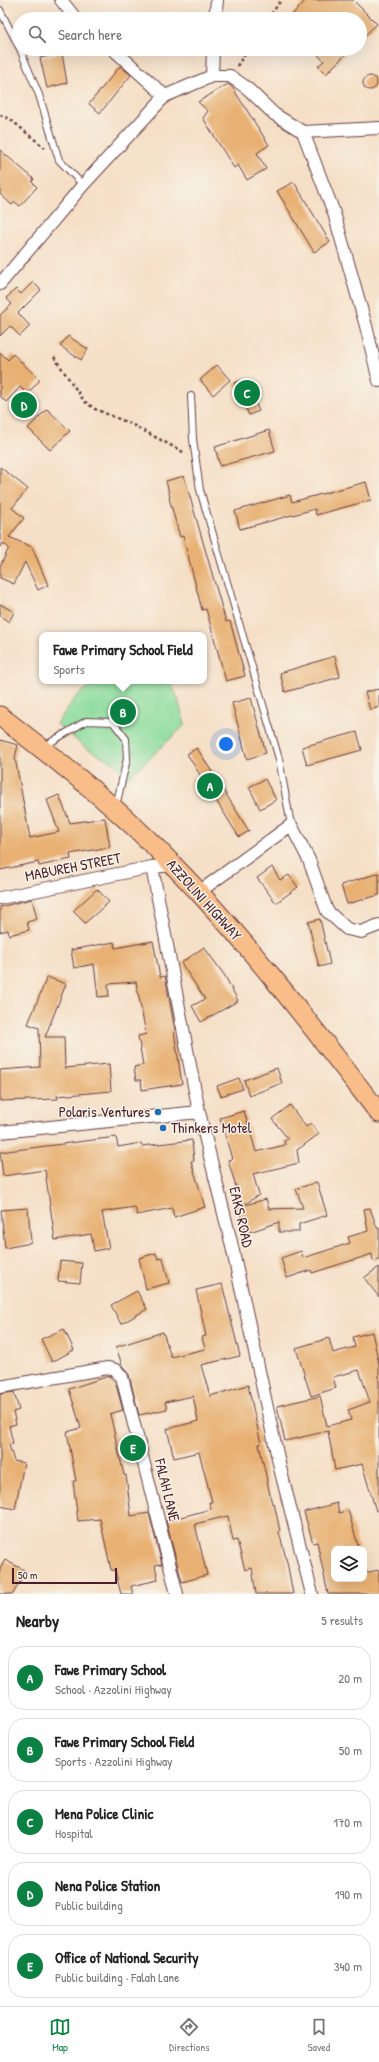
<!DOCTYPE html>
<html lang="en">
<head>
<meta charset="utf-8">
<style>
	body { margin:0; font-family:"Patrick Hand",sans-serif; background:#f2f2f2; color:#222 }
	.controls { position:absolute; right:12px; bottom:12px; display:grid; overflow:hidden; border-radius:8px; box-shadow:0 4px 16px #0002 }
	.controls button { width:36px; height:36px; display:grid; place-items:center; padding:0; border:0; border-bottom:1px solid #e0e0e0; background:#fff; color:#222; font:20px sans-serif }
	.scale { position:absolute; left:12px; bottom:10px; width:105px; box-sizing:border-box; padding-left:4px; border:2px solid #4a1f2b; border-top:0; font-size:11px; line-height:14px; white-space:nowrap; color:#4a1f2b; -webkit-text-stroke:3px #f7f3e8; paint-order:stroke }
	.you { position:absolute; left:226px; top:744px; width:14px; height:14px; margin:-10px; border:3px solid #fff; border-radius:50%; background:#1a73e8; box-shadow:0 0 0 6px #1a73e833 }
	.badge { display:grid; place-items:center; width:26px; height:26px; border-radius:50%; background:#0b8043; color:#fff; font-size:13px; font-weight:700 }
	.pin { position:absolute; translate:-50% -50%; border:2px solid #fff; box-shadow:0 1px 4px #0006 }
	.popup { position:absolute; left:39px; top:632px; width:168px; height:52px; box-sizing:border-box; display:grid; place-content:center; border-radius:8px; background:#fff; filter:drop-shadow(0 1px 3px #0005); font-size:13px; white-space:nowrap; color:#767676 }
	.popup b { font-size:15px; color:#222 }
	.popup::after { content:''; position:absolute; left:50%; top:100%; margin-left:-8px; border:8px solid transparent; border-top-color:#fff }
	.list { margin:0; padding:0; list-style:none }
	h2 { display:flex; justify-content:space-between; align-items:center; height:52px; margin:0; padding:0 16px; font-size:17px }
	h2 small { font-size:13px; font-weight:400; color:#767676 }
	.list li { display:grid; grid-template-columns:26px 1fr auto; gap:12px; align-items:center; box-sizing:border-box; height:64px; margin:0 8px 8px; padding:0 8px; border:1px solid #e0e0e0; border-radius:16px }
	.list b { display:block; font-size:15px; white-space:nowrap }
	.list p { margin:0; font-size:13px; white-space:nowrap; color:#767676 }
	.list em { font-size:13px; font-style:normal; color:#767676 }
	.icon { flex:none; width:22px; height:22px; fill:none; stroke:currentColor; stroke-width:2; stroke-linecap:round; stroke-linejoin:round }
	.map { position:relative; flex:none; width:379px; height:1594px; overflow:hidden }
	.search { position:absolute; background:#fff; box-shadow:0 4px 16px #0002; left:12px; right:12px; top:12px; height:44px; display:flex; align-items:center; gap:10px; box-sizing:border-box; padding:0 14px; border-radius:22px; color:#767676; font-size:15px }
	.sheet { height:412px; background:#fff }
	nav { display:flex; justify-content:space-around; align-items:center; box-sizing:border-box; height:56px; border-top:1px solid #e0e0e0; background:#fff; font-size:11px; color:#767676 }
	nav a { display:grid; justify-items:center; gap:2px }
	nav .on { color:#0b8043 }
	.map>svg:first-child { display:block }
	.green { fill:#89db9b; stroke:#6a7d63 }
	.building { fill:#e8b173 }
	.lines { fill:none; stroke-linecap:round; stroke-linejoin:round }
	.lane-casing { stroke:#643c42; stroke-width:8 }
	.street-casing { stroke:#643c42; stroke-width:14 }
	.primary-casing { stroke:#643c42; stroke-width:21 }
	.path { stroke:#643c42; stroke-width:2.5; stroke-dasharray:3 3; stroke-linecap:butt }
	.lane { stroke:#fff; stroke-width:6 }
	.street { stroke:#fff; stroke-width:12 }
	.primary { stroke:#f8bd88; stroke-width:19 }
	.poi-dot { fill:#1f6fb2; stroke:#f7f3e8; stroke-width:1.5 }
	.labels { text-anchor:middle; stroke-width:3; stroke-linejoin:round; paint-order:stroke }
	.street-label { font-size:15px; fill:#4a1f2b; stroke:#f7f3e8 }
	.poi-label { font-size:15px; fill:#4a1f2b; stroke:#f7f3e8; text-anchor:end }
</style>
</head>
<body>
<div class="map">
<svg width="379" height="1594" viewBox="0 0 379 1594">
	<rect width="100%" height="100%" fill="#f7f3e8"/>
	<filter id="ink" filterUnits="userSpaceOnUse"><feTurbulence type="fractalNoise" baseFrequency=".025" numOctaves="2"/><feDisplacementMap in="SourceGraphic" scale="8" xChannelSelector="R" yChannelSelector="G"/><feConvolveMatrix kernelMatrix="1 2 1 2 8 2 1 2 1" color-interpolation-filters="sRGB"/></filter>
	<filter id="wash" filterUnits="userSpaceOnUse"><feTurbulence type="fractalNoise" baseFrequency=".012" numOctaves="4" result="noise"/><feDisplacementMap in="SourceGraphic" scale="16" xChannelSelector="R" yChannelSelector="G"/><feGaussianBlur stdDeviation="0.9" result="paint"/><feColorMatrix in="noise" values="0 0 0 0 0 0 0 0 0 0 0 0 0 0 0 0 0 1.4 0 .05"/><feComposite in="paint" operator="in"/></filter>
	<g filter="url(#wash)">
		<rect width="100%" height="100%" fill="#f5dfc6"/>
		<path class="green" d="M95,681H170L178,699L185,725L127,779L116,764L86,748L57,724L74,699Z"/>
		<g id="blocks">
			<path class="building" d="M306,0H353L377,24L360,40V19H338L332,14L327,19H288Z
				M312,49H351L326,74L318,66L324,61Z
				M62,53L67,83L47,88L40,58Z
				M120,66L131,75L100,113L89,104Z
				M363 83a7 7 0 1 1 14 0a7 7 0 1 1-14 0Z
				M228,84L232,87L269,145L257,153L266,169L247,180L238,165L234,168L203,118L208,111L198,102Z
				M0,150L34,179L32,182L37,187L20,206L15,202L12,205L0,194Z
				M294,182L330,242L314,252L277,191Z
				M33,282L41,290L18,313L30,326L20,336L10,326L0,336V315L12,304L6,298L16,289L21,294Z
				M68,336L88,349L81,360L60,346Z
				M0,352L8,360L13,354L40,380L27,394L20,387L6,402L0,396Z
				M217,365L230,380L213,395L200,380Z
				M244,379L259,411L249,415L234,383Z
				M47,409L70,431L50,450L28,428Z
				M269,430L275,451L220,466L215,447Z
				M0,467L28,489L12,508L24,518L9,537L32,547L48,585L38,590L25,562L14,584L0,578V566L9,548L3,543L0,547Z
				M184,476L226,622L230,621L245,676L226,681L206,609L202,610L183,536L180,537L169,498L170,497L166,481Z
				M366,482L371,500L316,515L315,509L240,529L235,511L290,495L292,502Z
				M0,604L14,612L9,622L0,616Z
				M335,656L340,677L285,692L280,673Z
				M379,689V707L370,710L365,692Z
				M251,698L266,753L247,759L232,703Z
				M357,732L362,750L307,765L302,747Z
				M0,740L18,745L15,758L30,838L59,832L47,800L59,795L70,823L105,818L110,847L70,854L71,859L39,866L38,862L0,870Z
				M197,748L249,831L239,837L187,754Z
				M265,779L276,800L260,809L249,787Z
				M272,867L280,880L289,875L298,887L276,903L257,878Z
				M379,873V895L347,904L341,885Z
				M97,889L109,902L85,923L73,911Z
				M32,899L37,919L27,922L29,930L9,935L8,930L0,932V907Z
				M320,919L330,964L319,967L308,922Z
				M153,941L160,977L165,976L175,1030L174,1031L182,1084L142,1090L141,1080H136L134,1067L143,1065L138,1036L146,1034L136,982L108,984L109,996L98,997L94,964L74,968L71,950L114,942L115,948Z
				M204,947L225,976L238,1001L201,1022L192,1006L205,999L181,963Z
				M47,977L66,984L45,1037H64L65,1068L109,1064L111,1091L57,1096L58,1099L0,1101V1070L40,1067L39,1028L28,1024Z
				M277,1068L282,1083L249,1096L244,1080Z
				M239,1078L243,1089L221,1096L217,1086Z
				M290,1105L306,1127L311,1123L319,1134L297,1150L299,1163L253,1174L259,1195L242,1206L266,1199L269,1209L303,1208L296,1189L317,1182L327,1215L299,1224V1232H279V1222L247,1233L238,1208L242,1207L228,1160L232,1159L220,1118L244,1111L256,1152L285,1145L284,1141L288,1139L272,1119Z
				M116,1137L118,1147L141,1143L142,1146L192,1140L194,1161H191L205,1207L174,1217L172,1208L137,1215L135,1207L102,1212L109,1248L94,1251L91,1234L55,1240L45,1170L3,1176L0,1152Z
				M28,1208L31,1242L26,1244L5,1248L1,1210Z
				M370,1208L377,1228H379V1260L373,1261L372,1254L312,1273L311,1270L287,1278L281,1258L301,1251L303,1258L350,1243L348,1237L368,1231L364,1209Z
				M156,1253L158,1259L163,1258L169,1283L146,1289L139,1258Z
				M60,1261L82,1263L80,1283L58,1281Z
				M379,1267V1297L364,1278Z
				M222,1284L240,1356L201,1365L210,1396L248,1385L261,1444H259L272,1504L274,1503L280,1531L279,1532L287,1562L293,1594H256L252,1568L245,1570L237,1540L233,1541L228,1516L195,1524L207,1575L182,1582L166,1521L211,1509L209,1502H212L199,1452L174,1458L167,1429L198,1421L193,1396L165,1402L167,1409L139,1415L129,1375L122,1365L116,1347L163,1332L171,1357L205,1349L202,1337L206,1336L196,1290Z
				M137,1291L147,1309L121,1324L111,1305Z
				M64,1329L74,1350L52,1362L41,1339Z
				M372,1332L379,1364V1510L376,1511L362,1464L335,1470L328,1431L285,1441L277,1406L320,1396L327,1426L351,1420L348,1410L370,1402L359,1370L333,1377L336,1388L311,1396L296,1348L329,1338L333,1353L355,1347L353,1337Z
				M109,1376L115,1381L123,1410L110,1414L124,1475H126L131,1516L149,1513L162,1564L155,1565L158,1580L131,1586L133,1594H121L115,1570H111L100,1519L78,1521L73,1481H76L67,1432L81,1428L69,1389Z
				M14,1392L19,1410L13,1412L16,1424L9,1426L13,1443L9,1445L14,1461L24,1463L15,1509L0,1506V1394Z
				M337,1503L339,1513L348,1510L359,1549H334V1579H364V1573L379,1570V1594H328L317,1542L313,1543L304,1512Z
				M5,1560L26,1571L13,1594H0V1569Z"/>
		</g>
	</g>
	<g filter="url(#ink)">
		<use href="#blocks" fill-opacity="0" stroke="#643c42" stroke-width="1"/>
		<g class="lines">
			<defs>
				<path id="lane" d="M0,10L19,47
					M20,49L39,95L59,160L83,185
					M191,396L193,439L200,490L279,759L291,825
					M43,747L86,721L113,722L126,739L127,759L116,806"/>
				<path id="street" d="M61,0L76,19
					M215,19L217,0
					M113,49L165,96
					M212,76L213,49
					M303,132L379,128
					M0,284L83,185L165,96L212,76H230L247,88L274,114L303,132L334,213L366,326L379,381
					M152,867L199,1112L231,1242L281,1472L312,1594
					M199,892L291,825L309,860L327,911L347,929L361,932L379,925
					M0,898L152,867L173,865
					M0,1132L199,1112
					M0,1387L108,1368L116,1370L122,1377L177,1594"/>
				<path id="primary" d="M0,716C61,763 121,810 174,866C248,942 314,1029 379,1113"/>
			</defs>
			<use href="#lane" class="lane-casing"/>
			<use href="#street" class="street-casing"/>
			<use href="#primary" class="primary-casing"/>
			<path class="path" d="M268,19L281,0
				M237,66L248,49
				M0,115L10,119L45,148
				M54,357L84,401L95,409L131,424L185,453"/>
			<use href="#lane" class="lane"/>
			<use href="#street" class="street"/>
			<use href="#primary" class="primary"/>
		</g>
	</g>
	<g class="poi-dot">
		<circle cx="158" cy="1112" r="4"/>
		<circle cx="163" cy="1128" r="4"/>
	</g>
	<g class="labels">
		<g class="street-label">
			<text transform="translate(73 867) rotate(-11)" y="5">MABUREH STREET</text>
			<text transform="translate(204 900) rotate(48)" y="5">AZZOLINI HIGHWAY</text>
			<text transform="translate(241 1217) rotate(77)" y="5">EAKS ROAD</text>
			<text transform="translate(167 1490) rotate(76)" y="5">FALAH LANE</text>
		</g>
		<g class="poi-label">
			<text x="150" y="1117">Polaris Ventures</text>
			<text x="171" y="1133" text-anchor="start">Thinkers Motel</text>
		</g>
	</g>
</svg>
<div class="controls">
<button><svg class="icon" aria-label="layers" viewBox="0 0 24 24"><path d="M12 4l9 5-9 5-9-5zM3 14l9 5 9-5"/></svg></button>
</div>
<div class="scale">50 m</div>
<div class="you"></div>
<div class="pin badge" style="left:210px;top:786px">A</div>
<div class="pin badge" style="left:123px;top:712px">B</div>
<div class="popup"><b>Fawe Primary School Field</b>Sports</div>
<div class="pin badge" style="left:247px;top:393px">C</div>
<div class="pin badge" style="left:24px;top:405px">D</div>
<div class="pin badge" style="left:133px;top:1448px">E</div>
<div class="search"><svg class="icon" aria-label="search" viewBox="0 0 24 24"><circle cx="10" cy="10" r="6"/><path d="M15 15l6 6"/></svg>Search here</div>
</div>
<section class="sheet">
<h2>Nearby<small>5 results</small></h2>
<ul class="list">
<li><span class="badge">A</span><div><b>Fawe Primary School</b><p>School · Azzolini Highway</p></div><em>20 m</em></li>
<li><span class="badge">B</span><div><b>Fawe Primary School Field</b><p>Sports · Azzolini Highway</p></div><em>50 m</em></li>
<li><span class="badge">C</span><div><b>Mena Police Clinic</b><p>Hospital</p></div><em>170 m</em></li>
<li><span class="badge">D</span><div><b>Nena Police Station</b><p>Public building</p></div><em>190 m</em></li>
<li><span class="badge">E</span><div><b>Office of National Security</b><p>Public building · Falah Lane</p></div><em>340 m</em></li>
</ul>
</section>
<nav>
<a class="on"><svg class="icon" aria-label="map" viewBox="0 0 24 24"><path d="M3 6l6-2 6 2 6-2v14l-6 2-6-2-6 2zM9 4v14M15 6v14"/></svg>Map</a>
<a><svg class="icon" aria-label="directions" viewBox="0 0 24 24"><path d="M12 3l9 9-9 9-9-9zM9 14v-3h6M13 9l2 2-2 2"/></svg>Directions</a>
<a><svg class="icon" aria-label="saved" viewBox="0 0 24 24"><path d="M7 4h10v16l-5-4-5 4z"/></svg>Saved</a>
</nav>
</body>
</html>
